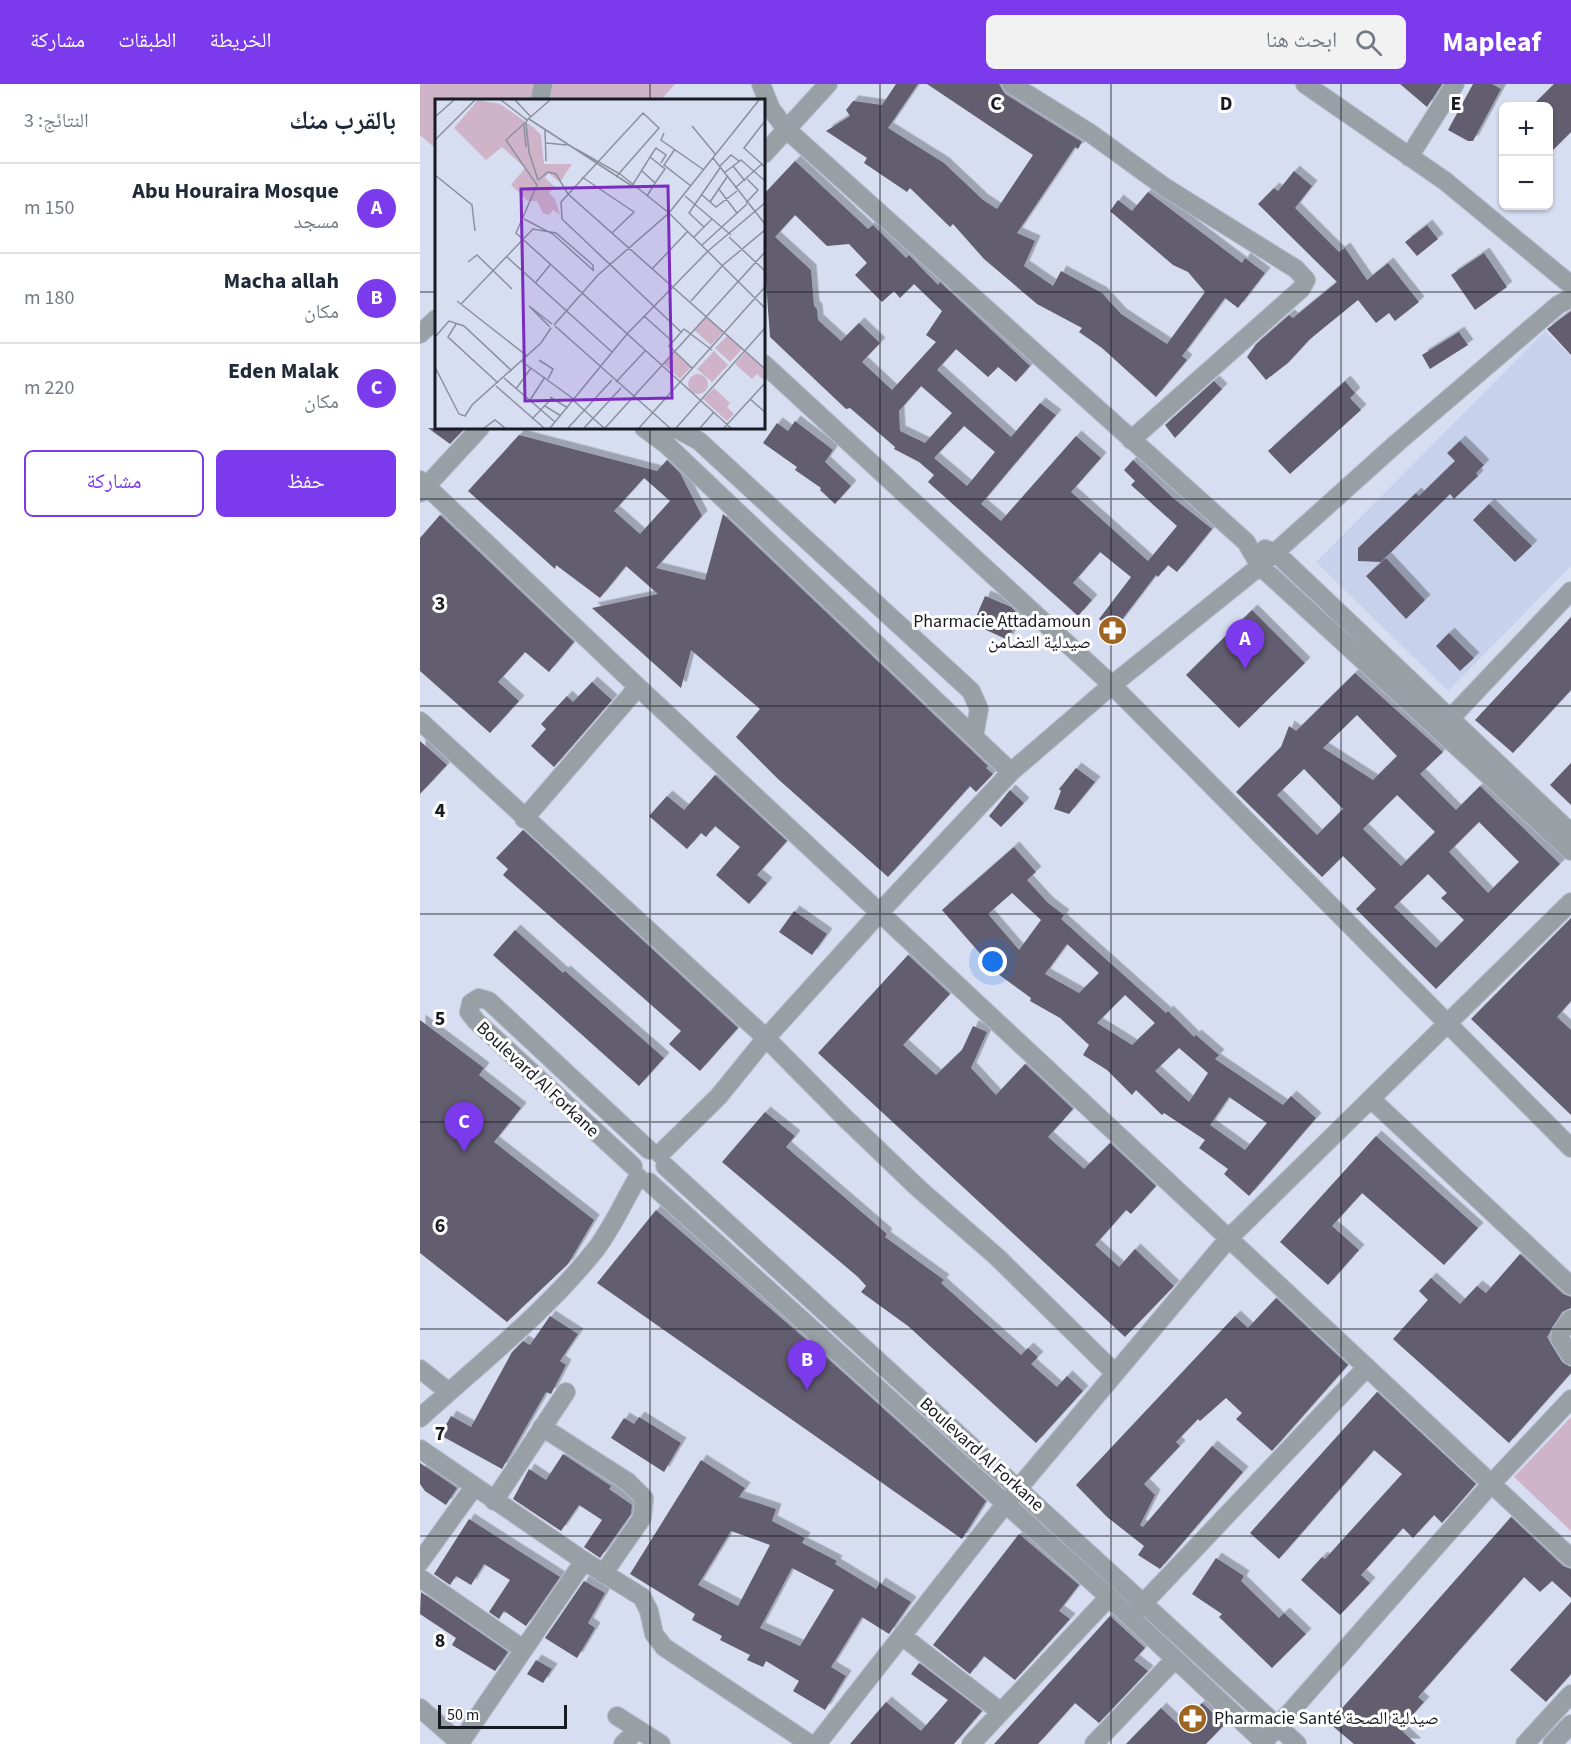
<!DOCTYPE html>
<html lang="ar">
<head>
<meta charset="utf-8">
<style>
	body { margin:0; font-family:"Source Sans 3","Noto Naskh Arabic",sans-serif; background:#f2f2f3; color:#1f2937; direction:rtl }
	.controls { position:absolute; right:18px; top:18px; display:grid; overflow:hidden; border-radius:9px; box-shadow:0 2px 4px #0004 }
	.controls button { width:54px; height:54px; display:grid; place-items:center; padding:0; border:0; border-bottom:2px solid #e0e1e3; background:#fff; color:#1f2937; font:30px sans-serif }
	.scale { position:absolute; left:18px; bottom:15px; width:129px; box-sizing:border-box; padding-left:6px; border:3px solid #191b22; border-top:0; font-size:16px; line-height:21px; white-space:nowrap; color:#191b22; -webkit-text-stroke:4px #fff; paint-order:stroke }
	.you { position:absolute; left:573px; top:878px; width:21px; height:21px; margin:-15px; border:4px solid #fff; border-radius:50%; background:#1a73e8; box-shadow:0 0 0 9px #1a73e833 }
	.badge { display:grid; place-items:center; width:39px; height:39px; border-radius:50%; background:#7c3aed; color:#fff; font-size:20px; font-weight:700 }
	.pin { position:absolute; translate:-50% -50px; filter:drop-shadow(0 2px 3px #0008) }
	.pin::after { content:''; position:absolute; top:32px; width:21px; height:18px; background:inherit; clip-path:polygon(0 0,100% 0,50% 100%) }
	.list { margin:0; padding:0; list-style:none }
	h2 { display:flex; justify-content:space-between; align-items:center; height:78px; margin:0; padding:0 24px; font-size:26px }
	h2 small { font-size:20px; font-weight:400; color:#747a83 }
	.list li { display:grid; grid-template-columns:39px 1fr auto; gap:18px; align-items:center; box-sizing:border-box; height:90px; padding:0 24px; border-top:2px solid #e0e1e3 }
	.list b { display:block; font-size:22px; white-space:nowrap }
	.list p { margin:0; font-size:20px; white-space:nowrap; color:#747a83 }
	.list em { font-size:20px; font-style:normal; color:#747a83 }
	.actions { display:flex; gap:12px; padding:18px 24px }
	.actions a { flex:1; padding:14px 0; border:2px solid #7c3aed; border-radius:9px; text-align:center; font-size:21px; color:#7c3aed }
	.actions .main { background:#7c3aed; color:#fff }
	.icon { flex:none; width:33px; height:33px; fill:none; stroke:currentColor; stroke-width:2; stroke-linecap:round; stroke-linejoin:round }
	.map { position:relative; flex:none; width:1151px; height:1660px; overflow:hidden; direction:ltr }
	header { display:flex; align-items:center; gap:36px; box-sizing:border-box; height:84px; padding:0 30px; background:#7c3aed; color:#fff }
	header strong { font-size:28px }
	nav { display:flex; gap:33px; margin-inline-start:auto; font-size:21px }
	.search { width:420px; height:54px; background:#f2f2f3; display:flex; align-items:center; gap:15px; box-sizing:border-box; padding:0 21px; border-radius:9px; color:#747a83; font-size:22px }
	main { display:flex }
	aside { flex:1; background:#fff }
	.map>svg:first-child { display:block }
	.built { fill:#c8d1ec }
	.green { fill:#ceb3c9 }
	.building { fill:#635d6f; fill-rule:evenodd; filter:url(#shadow) }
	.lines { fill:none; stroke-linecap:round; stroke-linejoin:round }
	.minor-casing { stroke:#b5bbcd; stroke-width:20 }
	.minor { stroke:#98a0a6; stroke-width:18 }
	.grid { fill:none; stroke:#191b22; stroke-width:1.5; stroke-opacity:0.55 }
	.labels { text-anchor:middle; stroke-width:6; stroke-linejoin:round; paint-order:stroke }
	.poi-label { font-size:18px; fill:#191b22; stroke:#fff; text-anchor:end }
	.street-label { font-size:18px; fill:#191b22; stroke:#fff }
	.inset-road { fill:none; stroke:#8b909f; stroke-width:1.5 }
	.view { fill:#7b2cbf; fill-opacity:0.15; stroke:#7b2cbf; stroke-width:3 }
	.inset-edge { fill:none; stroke:#191b22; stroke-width:3 }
	.grid-label { font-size:20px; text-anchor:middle; font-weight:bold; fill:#191b22; stroke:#fff; stroke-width:6; stroke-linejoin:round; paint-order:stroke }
</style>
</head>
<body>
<header>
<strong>Mapleaf</strong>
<div class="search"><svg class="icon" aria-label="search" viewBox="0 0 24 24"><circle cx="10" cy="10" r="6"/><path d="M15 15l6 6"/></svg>ابحث هنا</div>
<nav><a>الخريطة</a><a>الطبقات</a><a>مشاركة</a></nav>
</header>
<main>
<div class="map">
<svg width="1151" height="1660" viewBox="0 0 1151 1660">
	<defs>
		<filter id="shadow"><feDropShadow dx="5.5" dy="-5.5" stdDeviation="0" flood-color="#0004"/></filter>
	</defs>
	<rect width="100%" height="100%" fill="#d7def2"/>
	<path class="built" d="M1125,247L1151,272V482L1028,607L896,478Z"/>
	<path class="green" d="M0,0H255L241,16H16V65L0,51Z
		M1151,1333V1447L1094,1393Z"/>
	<path class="building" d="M476,0H498L468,44L524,79L563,116L577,125L613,71L507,0H579L585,10L662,58L658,65L655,63L597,149L615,157L604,182L633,202L641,187L682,209L701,230L747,260L785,208L768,188L753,181L690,127L698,116L712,127L728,108L822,179L825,174L845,189L818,224L805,214L762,272L767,276L736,313L682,264L659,248L662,244L617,220L564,175L533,140L530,143L490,104L487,108L444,79L447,74L406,47L430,32L426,26L433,17L462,21Z
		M980,0H1022L1007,23Z
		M1053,0H1072L1081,5L1053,57H1048L1028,46Z
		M1134,0H1151V48L1128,71V22H1112Z
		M375,77L448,145L453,141L486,174L489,171L518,201L520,198L610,282L596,298L578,283L568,293L536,265L517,286L591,353L620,319L636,331L561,420L581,437L656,352L681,374L651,408L728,477L757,442L711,401L715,397L704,386L713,376L753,414L792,445L757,488L748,481L738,493L736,491L694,546L679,535L711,493L680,468L653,499L672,516L658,532L508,398L514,391L499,378L474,365L475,363L430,324L426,325L350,253L344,170V110ZM375,131L407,162L429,160L447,179L435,191L462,218L474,207L480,214L494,200L522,227L506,251L516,258L472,306L442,278L460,259L439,239L421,257L398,236L397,225L394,222L391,186L355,153ZM501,302L532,329L505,359L480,347L479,327ZM544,342L575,368L547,402L514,374Z
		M874,87L892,102L875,124L919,168L925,164L947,196L968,179L999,218L975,237L969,229L956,239L938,216L889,256L868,279L846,296L827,273L836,260L869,231L873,234L917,198L838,120L854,104L858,107Z
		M1007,141L1018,155L997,172L985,158Z
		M1064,169L1087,203L1055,226L1031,191Z
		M1151,227V271L1127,245Z
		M1039,248L1048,261L1010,285L1002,271Z
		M794,297L802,305L755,354L745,341Z
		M925,297L935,309L930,314L941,326L870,390L848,367Z
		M375,337L413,366L405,378L431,402L415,420L400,406L401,404L375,386L377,383L343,359L357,339L368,347Z
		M8,344H45L30,360Z
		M99,351L237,387L247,376L260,389L282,432L236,484L285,496L303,430L568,682L566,684L573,690L556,708L550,702L468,793L358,695L316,653L340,625L271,566L261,604L172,524L238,510L206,482L180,514L136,481L135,485L48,407ZM224,394L250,417L220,450L194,427Z
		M1040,357L1064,381L1056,389L1058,392L1034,415L1030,410L961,478L938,477V464L996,409L999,412L1035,377L1027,369Z
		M1069,420L1112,462L1095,478L1053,436Z
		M20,431L154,558L129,588L105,568L78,598L99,617L70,649L0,587V454Z
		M966,474L1005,516L986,535L946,492Z
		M565,512L591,523L599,531L588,556L553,540Z
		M832,526L885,579L819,644L766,591Z
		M1151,533V606L1093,669L1055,636Z
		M1029,549L1054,574L1040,587L1016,562Z
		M935,589L1023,668L1000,690L1036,726L1060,702L1140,780L1016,905L936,825L956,805L923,772L902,793L816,708L861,663L869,642L876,647ZM937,631L977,672L953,696L903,664ZM884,685L923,725L897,751L857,711ZM977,711L1015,748L981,782L943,745ZM1059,738L1099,778L1068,809L1029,768ZM1008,790L1027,809L1021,814L1044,836L1016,864L974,823Z
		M172,598L192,616L134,683L111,662L126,645L121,640L147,612L153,618Z
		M0,657L27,681L0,710Z
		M1151,679V721L1130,701Z
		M656,684L675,698L649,730L634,725L641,707L639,705Z
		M295,691L367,757L337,791L347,799L329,820L296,791L320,763L295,742L286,753L281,749L267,765L229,732L247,712L264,726Z
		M590,706L604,719L581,743L569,732Z
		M103,746L318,944L280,987L249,960L261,947L83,791L88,785L76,774Z
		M594,763L616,788L607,796L628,819L644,831L641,835L746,929L748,927L774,953L776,951L799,971L795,975L863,1021L871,1012L896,1034L829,1112L804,1090L808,1085L779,1064L785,1056L744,1029L742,1031L716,1006L712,1011L687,986L663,971L669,961L640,934L610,917L611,914L578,890L522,826ZM592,809L621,836L599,866L568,830ZM647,860L679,889L659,909L625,890ZM705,911L735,939L712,961L677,939ZM759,964L788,989L769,1018L735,987ZM809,1013L847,1039L825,1066L790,1041Z
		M374,827L407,850L392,871L359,848Z
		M1151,834V917L1137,933L1151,946V1031L1051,935Z
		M95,846L143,889L145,887L161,901L244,974L219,1002L73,871Z
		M488,871L530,910L483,961L516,991L542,966L553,942L567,948L551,984L576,1011L605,980L653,1025L628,1053L664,1085L690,1059L736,1102L711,1130L706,1126L675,1161L699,1183L715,1165L754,1202L705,1253L398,969Z
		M0,936L64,984L59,991L101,1024L74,1058L174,1136L148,1180L87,1238L0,1169Z
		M345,1028L375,1052L366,1063L467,1150L465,1153L524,1196L521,1199L601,1271L608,1264L618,1273L611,1280L637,1303L647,1292L663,1307L616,1359L488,1242L441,1208L446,1202L438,1193L302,1078Z
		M956,1052L1058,1144L1024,1181L942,1109L912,1142L939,1166L908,1201L860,1158Z
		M236,1126L396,1264L566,1417L542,1455L177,1199Z
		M1100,1170L1143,1210L1151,1213V1224L1142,1228L1127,1253L1142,1278L1151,1283V1289L1089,1359L973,1255L1008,1216L999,1207L1011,1194L1040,1220L1057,1202L1066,1209Z
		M856,1214L928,1281L852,1367L816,1335L822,1329L806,1314L780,1337L778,1335L756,1358L760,1362L724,1400L735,1411L720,1441L723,1443L792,1362L823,1388L740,1485L718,1471L724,1462L687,1433L656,1401L815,1232L828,1244Z
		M130,1232L158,1250L140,1277L146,1281L131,1310L126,1308L82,1385L20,1351L31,1332L51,1343L92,1268L103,1257L110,1261Z
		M957,1308L1056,1400L1022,1439L1014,1431L993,1454L983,1444L941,1491L950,1499L920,1531L881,1496L902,1473L905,1475L982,1390L954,1366L859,1475L830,1449Z
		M219,1333L261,1359L244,1388L191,1354L204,1334L214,1340Z
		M143,1370L191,1402L189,1405L212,1421L211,1430L180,1474L164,1463L182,1436L159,1421L141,1447L93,1415L109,1385L126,1396Z
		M281,1376L325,1404L319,1413L356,1425L352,1437L385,1454L382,1459L417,1477L415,1480L456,1505L460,1499L491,1518L469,1550L442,1533L411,1583L426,1592L405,1626L373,1607L379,1597L346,1577L343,1583L327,1576L330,1571L300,1556L302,1552L272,1536L275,1530L210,1490ZM311,1447L350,1461L318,1522L278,1501ZM372,1484L414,1506L380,1562L340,1544Z
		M0,1379L37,1404L26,1421L5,1407L0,1400Z
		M1091,1433L1143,1482L1151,1485V1514L1132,1497L1120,1508L1104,1493L998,1613L1004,1618L980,1645L996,1660H934L909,1639Z
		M49,1435L140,1493L106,1542L84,1527L79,1535L69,1528L90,1496L64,1480L51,1501L36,1492L30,1501L14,1490Z
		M599,1450L659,1501L639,1527L650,1535L595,1596L564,1572L550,1590L513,1561Z
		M796,1474L824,1492L821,1497L859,1534L864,1529L886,1550L852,1584L799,1533L802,1530L772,1510Z
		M164,1497L185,1509L168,1539L175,1544L157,1574L125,1554Z
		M1,1508L88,1568L75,1587L32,1561L36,1554L0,1530Z
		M1151,1518V1590L1126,1618L1090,1586Z
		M690,1532L725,1564L714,1576L728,1587L679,1639L655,1619L618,1660H574Z
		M116,1576L132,1585L123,1599L107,1590Z
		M499,1579L562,1627L534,1660H430L466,1618L501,1647L528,1616L491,1590Z
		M782,1619L805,1640L786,1660H706L741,1624L760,1642Z"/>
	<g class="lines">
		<defs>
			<path id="minor" d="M341,0L351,25L366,45L826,458L840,482L1151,767
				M591,0L670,49L746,104L876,185L886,196L881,205L711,356
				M885,0L1025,97L1151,201
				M120,16L123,0
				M344,70L408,0
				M989,73L1035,0
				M0,250L16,235
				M344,280L692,601L1151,1064
				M224,344L247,361L591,688
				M247,344L259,346L279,357L551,607L559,625L554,653
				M0,396L218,603L1151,1474
				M0,409L60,344
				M845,465L856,469L1151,749
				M0,637L346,954L424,1033L498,1104L577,1173L694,1288
				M1024,641L1151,507
				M104,735L218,603
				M951,1015L1151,1202
				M240,1070L299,1012L346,954L460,828L591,688L692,601L840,482L978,358L1138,221L1151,214
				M213,1082L56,937L49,928L51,919L59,914L69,917L229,1066
				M245,1082L877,1660
				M229,1098L689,1513L846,1660
				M1151,1235L1141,1248L1140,1255L1151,1272
				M0,1285L29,1308
				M0,1334C58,1281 127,1227 176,1165C192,1144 204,1117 218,1093
				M122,1343L208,1398L224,1414L222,1434L183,1490
				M0,1365L164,1477L222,1513L229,1527L234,1550L244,1563L390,1660
				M74,1417L146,1308
				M0,1478L54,1403
				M0,1494L103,1565
				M715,1528L947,1283
				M482,1552L581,1628
				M0,1624L41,1660
				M197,1632L241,1660
				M850,1651L1072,1399L1151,1315
				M40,1659L164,1477
				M203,1660L218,1645
				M397,1660L586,1419L809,1154L1151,818
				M551,1660L689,1513
				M674,1660L755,1575
				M1105,1660L1151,1610
				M1132,1660L1151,1640"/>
		</defs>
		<use href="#minor" class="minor-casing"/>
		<use href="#minor" class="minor"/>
	</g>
	<path class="grid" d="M230,0V16M460,0V1660M691,0V1660M921,0V1660M0,208H16M344,208H1151M230,344V1660M0,415H1151M0,622H1151M0,830H1151M0,1038H1151M0,1245H1151M0,1452H1151"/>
	<defs>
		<symbol id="pharmacy-disc" viewBox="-11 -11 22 22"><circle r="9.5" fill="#9d6422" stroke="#fff"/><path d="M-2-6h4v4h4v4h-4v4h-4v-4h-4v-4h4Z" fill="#fff"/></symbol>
	</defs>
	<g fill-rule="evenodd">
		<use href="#pharmacy-disc" x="676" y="530" width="33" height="33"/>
		<use href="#pharmacy-disc" x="756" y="1618" width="33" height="33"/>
	</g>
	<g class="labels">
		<g class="poi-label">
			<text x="671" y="543">Pharmacie Attadamoun<tspan x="671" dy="21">صيدلية التضامن</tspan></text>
			<text x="794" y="1640" text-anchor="start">Pharmacie Santé صيدلية الصحة</text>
		</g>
		<g class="street-label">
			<text transform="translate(118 995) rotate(43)" y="6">Boulevard Al Forkane</text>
			<text transform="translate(562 1370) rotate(42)" y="6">Boulevard Al Forkane</text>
		</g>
	</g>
	<g transform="translate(15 15)">
		<rect width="330" height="330" fill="#d7def2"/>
		<path d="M43,1L65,5L98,28L106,36L109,65H137L125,83L113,74L110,79L120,88L114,94L120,100L125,116L118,111L114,116L108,114L102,102H93L76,86L90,69L67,48L51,61L19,29ZM271,218L288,233L276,246L259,231ZM292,237L307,250L295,263L280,249ZM279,252L293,266L277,283L262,270ZM240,253L256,268L245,280L229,265ZM310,253L330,271L329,281L322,275L317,280L300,265ZM253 285a10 10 0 1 1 20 0a10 10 0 1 1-20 0ZM279,289L295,304L292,308L299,315L292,322L268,300Z" fill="#ceb3c9"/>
		<path class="inset-road" d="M66,1L92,21L115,1M80,1L96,18M324,1L234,114L330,209M0,18L19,1M94,20L197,87M93,21L71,41L102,86L81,134L296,329M330,22L309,49L330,68M91,24L94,53L103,81M89,26L91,48M257,27L281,56M110,31L111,62M229,34L226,41L269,71M0,41L40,1M111,44L132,46M240,50L229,66L256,87M215,58L221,49L231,56L226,64M278,59L330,125M298,67L310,82M284,68L296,56L304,62M206,71L220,84L212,97M289,74L306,61L330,82M0,76L37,106L40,132M147,78L199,113L177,134M181,78L224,29L208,14L126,103L127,120L246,233M103,81L113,73L121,75L133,95L330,270M197,87L215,58L230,70L220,84M283,89L302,114M300,89L327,65M267,96L281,108L302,92M250,97L296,136M275,103L292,78M311,104L323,91L312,80M89,120L118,135L159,172M269,128L254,114L285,69M259,138L277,120M294,138L330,172M267,146L312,105M273,152L330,104M72,158L177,253M33,163L42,156L77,190M217,170L253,132M101,183L115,166M22,202L92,257M256,202L288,166L330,131M26,205L98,130L121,134L158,166V172M209,217L238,243M21,225L13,238L63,284M119,226L163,176L234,114L185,75L141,50M120,227L235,329M115,228L94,207L117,225M0,238L14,222L29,227L77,272M104,261L118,270L113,280M86,262L140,301M0,268L24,315L30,317L37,306L106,244L116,229M258,270L234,247L249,230L277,251M69,279L120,323M181,283L210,252M61,287L109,329M81,290L96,269M115,298L133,309M315,300L330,313M95,301L110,278M139,302L169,329M110,307L126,317M97,320L117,299M49,329L60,321L70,329M115,329L192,235L273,152M133,329L177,281M149,329L186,289M170,329L330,153M204,329L330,188M241,329L330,229M265,329L279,313M289,329L330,284"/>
		<path class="view" d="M233,87L237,299L90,302L86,90Z"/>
		<rect width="330" height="330" class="inset-edge"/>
	</g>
	<g class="grid-label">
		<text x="576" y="26">C</text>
		<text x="806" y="26">D</text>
		<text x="1036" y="26">E</text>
		<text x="20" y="526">3</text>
		<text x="20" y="733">4</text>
		<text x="20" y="941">5</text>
		<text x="20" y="1148">6</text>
		<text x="20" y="1356">7</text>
		<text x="20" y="1563">8</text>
	</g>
</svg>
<div class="controls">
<button>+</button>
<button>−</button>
</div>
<div class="scale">50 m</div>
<div class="you"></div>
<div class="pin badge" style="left:825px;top:585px">A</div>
<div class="pin badge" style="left:387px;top:1306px">B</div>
<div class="pin badge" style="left:44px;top:1068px">C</div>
</div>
<aside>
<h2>بالقرب منك<small>النتائج: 3</small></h2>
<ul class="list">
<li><span class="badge">A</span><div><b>Abu Houraira Mosque</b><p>مسجد</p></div><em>150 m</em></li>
<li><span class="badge">B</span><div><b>Macha allah</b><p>مكان</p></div><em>180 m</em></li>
<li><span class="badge">C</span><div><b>Eden Malak</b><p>مكان</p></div><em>220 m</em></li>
</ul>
<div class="actions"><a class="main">حفظ</a><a>مشاركة</a></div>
</aside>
</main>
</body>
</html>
